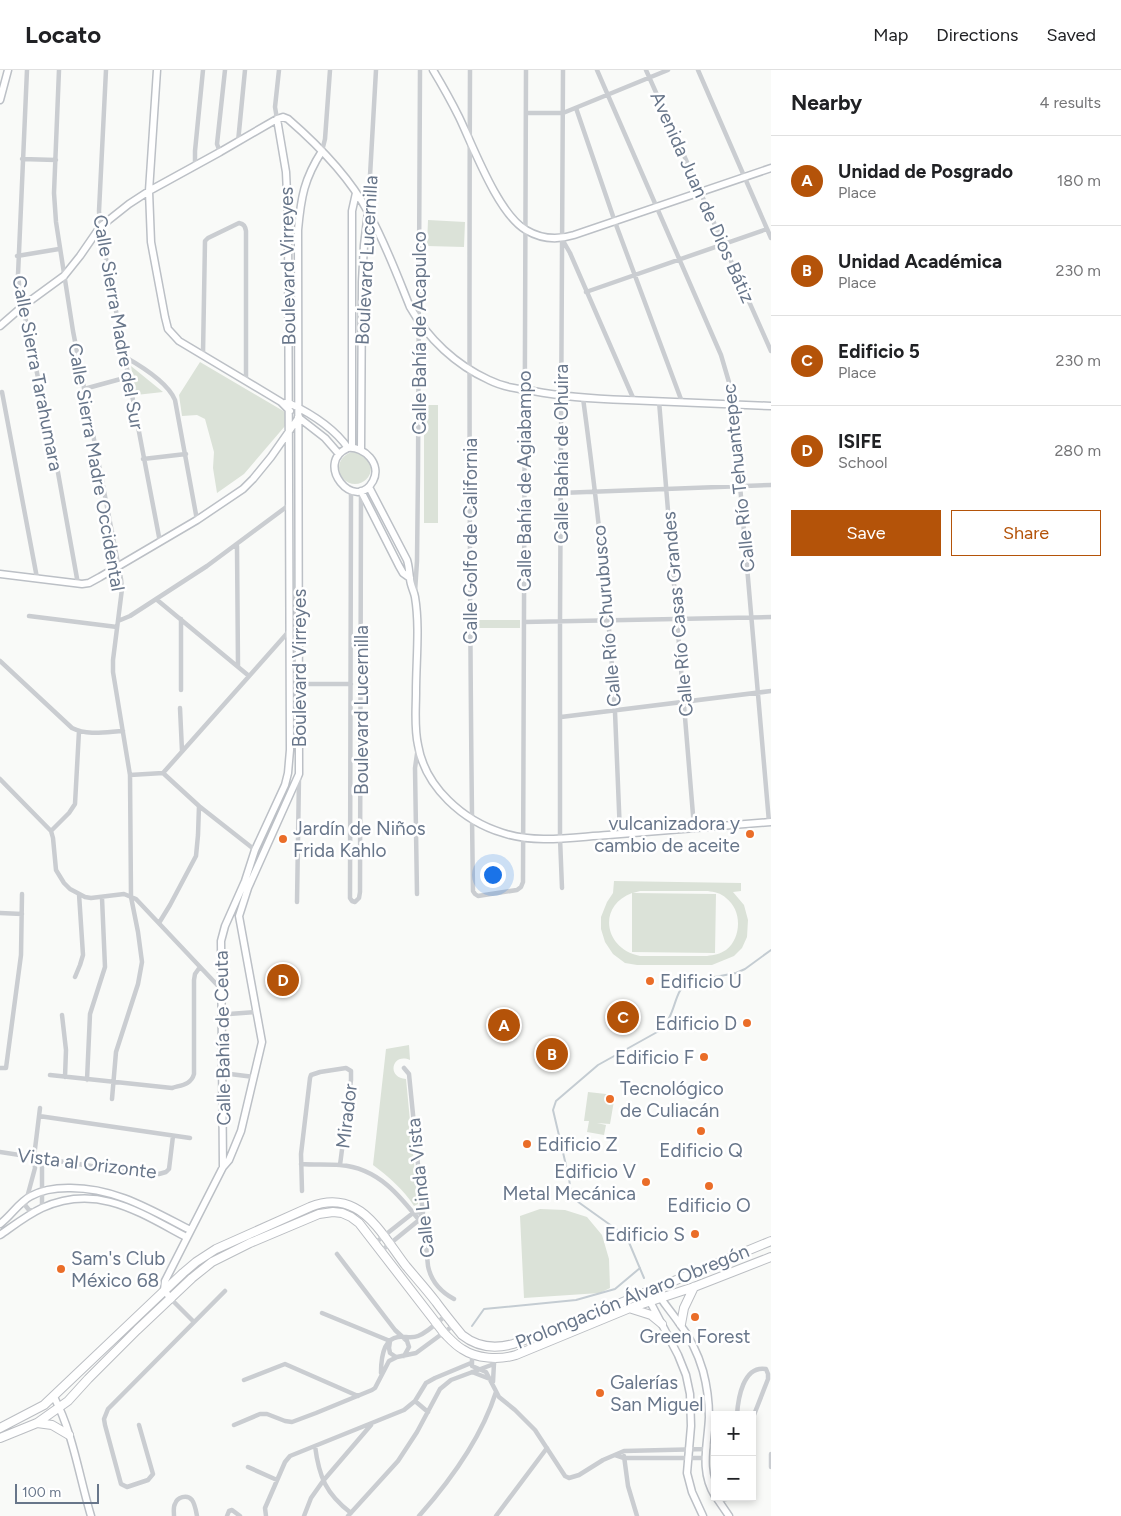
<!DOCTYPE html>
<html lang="en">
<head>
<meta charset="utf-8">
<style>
	body { margin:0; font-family:Figtree,sans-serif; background:#f2f2f2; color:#202124 }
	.controls { position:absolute; right:15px; bottom:15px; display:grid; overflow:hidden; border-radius:0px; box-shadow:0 2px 8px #0003 }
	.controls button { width:45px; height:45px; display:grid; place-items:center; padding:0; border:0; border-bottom:1px solid #e0e0e0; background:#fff; color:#202124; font:25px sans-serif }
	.scale { position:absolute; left:15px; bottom:12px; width:84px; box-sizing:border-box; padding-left:5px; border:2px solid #68768a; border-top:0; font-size:14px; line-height:18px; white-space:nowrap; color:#68768a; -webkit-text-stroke:4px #fff; paint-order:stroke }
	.you { position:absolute; left:492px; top:804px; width:18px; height:18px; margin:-12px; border:4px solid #fff; border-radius:50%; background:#1a73e8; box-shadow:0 0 0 8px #1a73e833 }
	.badge { display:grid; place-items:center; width:32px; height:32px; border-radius:50%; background:#b45309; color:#fff; font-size:16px; font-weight:700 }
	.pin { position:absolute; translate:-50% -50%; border:2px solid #fff; box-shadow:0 1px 5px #0006 }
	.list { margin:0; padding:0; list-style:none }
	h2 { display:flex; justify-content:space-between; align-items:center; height:65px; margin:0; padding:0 20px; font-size:21px }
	h2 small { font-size:16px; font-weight:400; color:#757577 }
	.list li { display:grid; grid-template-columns:32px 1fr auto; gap:15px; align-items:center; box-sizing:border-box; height:90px; padding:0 20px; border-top:1px solid #e0e0e0 }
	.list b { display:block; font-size:19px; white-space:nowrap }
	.list p { margin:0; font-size:16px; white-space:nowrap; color:#757577 }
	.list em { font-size:16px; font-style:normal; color:#757577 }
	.actions { display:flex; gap:10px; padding:15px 20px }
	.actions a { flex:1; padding:11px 0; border:1px solid #b45309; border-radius:0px; text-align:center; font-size:18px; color:#b45309 }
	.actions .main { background:#b45309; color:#fff }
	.map { position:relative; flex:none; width:771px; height:1446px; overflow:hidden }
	header { display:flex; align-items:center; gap:30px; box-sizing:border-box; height:70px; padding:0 25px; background:#fff; border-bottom:1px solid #e0e0e0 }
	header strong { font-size:24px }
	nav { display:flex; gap:28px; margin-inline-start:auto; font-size:18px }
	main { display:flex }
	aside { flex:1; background:#fff }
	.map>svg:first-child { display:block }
	.green { fill:#dbe2d8; fill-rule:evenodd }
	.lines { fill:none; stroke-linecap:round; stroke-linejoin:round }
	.stream { stroke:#c4ccd2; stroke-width:2 }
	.secondary-casing { stroke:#bcc0c6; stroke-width:9 }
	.primary-casing { stroke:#bbbec3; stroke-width:10 }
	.street { stroke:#cacdd1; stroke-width:4.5 }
	.secondary { stroke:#fff; stroke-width:6 }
	.primary { stroke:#fff; stroke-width:8 }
	.poi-dot { fill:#ea6d28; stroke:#fff; stroke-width:2 }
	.labels { text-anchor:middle; stroke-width:5; stroke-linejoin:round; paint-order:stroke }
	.street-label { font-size:19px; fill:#68768a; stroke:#fff }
	.poi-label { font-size:19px; fill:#68768a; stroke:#fff; text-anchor:start }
</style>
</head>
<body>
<header>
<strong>Locato</strong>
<nav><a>Map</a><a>Directions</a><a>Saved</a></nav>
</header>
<main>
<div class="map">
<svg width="771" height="1446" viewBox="0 0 771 1446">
	<rect width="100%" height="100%" fill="#f9faf8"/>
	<path class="green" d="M428,150L465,152L464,177L427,176Z
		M200,292L285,342V356L244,404L217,423L213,398L214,382L205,349L197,345L182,346L179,325Z
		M131,296L163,322L136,325Z
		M424,335H438V453H424Z
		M339 398a16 16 0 1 1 32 0a16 16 0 1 1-32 0Z
		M476,550H520V558H476Z
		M614,811L741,813V821L733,822L744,835L748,850L747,867L742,878L734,886L712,895H637L625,893L613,884L605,872L601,859V847L607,832L613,823ZM640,821H708C714,822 721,823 726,828C742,840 742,867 726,880C720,884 714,885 707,886H640C604,879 597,836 632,823V882L715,883L716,824L633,823Z
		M409,975L410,990C392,982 386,1008 406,1009L418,1134L414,1136C403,1119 389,1107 373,1095L386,979Z
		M588,1022L615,1025L610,1054L597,1053L606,1055L604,1065L587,1062L589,1051H584Z
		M540,1139L565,1140L587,1147L602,1165L609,1189L610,1218L600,1223L524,1228L520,1146Z"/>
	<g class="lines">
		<path class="stream" d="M644,1208L628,1170L623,1164L574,1129L571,1125L569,1108L553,1040L556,1031L598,995L659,961C663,957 667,954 669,948C676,935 676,920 688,912L736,903L745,899L771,880
			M472,1256L484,1239L576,1230L615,1219L640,1198"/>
		<defs>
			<path id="secondary" d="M157,0L149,121L151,172L165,247L168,259L179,271L281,332L290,341
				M433,0C442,15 451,31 459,47C473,76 498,144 526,160C541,169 558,170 574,165L771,98
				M0,30L8,0
				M0,256L23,236L64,206L80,186L100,157L129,134L149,121L220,82L277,49L283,47L288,49C318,75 349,106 368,142C385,172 397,205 410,237C428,269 456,295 489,310C503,317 518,319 533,321C564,327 595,329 627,330C675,332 723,334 771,336
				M285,333H289C310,343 334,358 348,378
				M298,347L325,368L339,384
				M348,378C364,376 382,394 373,411C355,444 313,393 348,378Z
				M352,378V141L356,123
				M361,380L362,212L364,175L368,142
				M369,417L407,490C409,496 409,502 410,508C410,515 414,521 415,527C420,557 416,591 416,622C416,639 414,657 418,675C425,717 463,751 503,763C536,774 574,767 608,765C663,761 717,756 771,752
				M361,421L399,496L403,503L410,508
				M0,504L82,514L89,513L100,507L197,450L243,419L253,409L271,387L299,347
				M223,1097L229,1090L241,1061L262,972L239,846L248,818L299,704L298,160C301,127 304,109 322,81
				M0,1154C11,1146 19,1132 31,1126C42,1120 56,1118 68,1118C114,1117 151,1140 190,1160
				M0,1165C13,1156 27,1145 42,1138C97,1113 139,1142 186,1167
				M655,1218C661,1231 671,1241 679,1253C690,1267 698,1284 703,1301C707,1316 709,1332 709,1347C708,1374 699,1401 715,1426
				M645,1222L678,1285L686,1305L690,1324L691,1356L687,1403L692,1422L703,1446
				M171,1229L164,1220L165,1211L223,1097L221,871L225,856L245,811L255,780L285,715L288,703L290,680L288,145L286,102L277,49
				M54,1327C73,1363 79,1406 91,1446
				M716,1427L729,1446"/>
			<path id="primary" d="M632,1239L651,1245L662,1254
				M681,1254L684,1238L694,1217
				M37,1353L52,1355L69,1365
				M0,1358L44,1335L183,1203L196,1192L216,1179L310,1137C325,1131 340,1130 355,1138C375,1148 392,1178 406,1196C416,1208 426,1219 436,1232C444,1243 453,1254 462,1265C477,1277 495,1279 513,1274L567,1255L771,1171
				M0,1368L37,1353L68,1331L88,1309L137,1260L192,1208L212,1192L250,1173L319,1144L333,1142L342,1143L351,1147L359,1153L444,1263C450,1269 455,1275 462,1279C477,1289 499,1290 516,1285L630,1238L694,1217L771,1187"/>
		</defs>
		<use href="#secondary" class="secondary-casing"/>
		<use href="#primary" class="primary-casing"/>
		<path class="street" d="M27,0L18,205L20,223L57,397L78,514
			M59,0L54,123L56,152L73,261L121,509L122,519L113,590V602L130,705L131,827L138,862L142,892L138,914L116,982L112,1029
			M106,0L99,141L100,157L160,472
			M470,0C469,274 469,548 473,821L475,824L478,826L517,820L521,817L523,812L526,0
			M597,0L721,285L731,319L733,334L769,752
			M646,0L771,281
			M698,0L771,168
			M576,38L615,152L682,332
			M526,43H563L668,0
			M277,49L275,37L279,0
			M238,72L245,0
			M322,81L325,69L330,0
			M220,82L217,74L225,0
			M22,89L56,90
			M195,95V81L203,0
			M368,141L376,0
			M562,169L570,183L634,330
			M17,186L59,179
			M586,222L767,159
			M203,284L205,171L208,168L239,153C244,154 245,156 246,161V310
			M125,287C141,296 168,313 175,330L197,450
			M84,319L128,307
			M2,322L37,508
			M583,328C597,432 609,537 615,642C617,683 618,723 620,764
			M659,331L694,757
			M143,389L186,384
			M351,421L350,828L352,831L355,832L359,828L360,822L361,422
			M560,423L771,415
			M237,476L238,596
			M415,522L417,491L418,403L420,0
			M156,529L249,606
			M29,546L117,557
			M181,549V620
			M118,551L130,546L207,496L289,435
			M524,552L771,547
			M0,591L72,658C88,666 106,662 123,661
			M299,614H351
			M180,638L182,681
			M561,647L771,621
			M163,703L290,560
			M163,703L199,736L255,780
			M130,705L163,703
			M0,709L51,761L53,768L56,800L64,813L70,819L85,827L91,828L124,824L136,829L221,919
			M51,761L69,743L75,734L79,661
			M562,818L560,768V552L563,0
			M417,824L415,698L418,677
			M297,832L299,707
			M0,843L22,844
			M159,853L170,835L196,786L198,765L199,736
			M75,907L80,895L83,885L79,824
			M229,944L257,942
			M62,945L66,980L65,1007
			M0,998H6L21,885L22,824
			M404,998L409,1004L428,1196C431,1211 441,1222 454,1229
			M222,1003L254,1007
			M50,1005L172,1018C181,1015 191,1015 194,1004V910L195,904L200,897
			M87,1010L90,944L105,897L102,828
			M39,1046L190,1068
			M0,1082L104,1098L159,1104L166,1102L169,1099L173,1066
			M38,1086L42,1094V1138
			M301,1094C314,1095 327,1094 340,1095C379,1098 401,1127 423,1155
			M302,1121L301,1084L310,1008L311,1005L320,1002L346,998L351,1001V1010L340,1095
			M35,1141L29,1140L25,1135L35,1098L34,1087L40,1038
			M375,1173L413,1143L423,1142L419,1150L381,1181
			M337,1184L395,1260L407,1271L409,1277L404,1286
			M171,1229L194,1252
			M322,1243L390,1271L389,1278L390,1283L396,1287
			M472,1284V1296L486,1302L499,1327L515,1340L535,1360L565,1406L569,1408L579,1405L603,1390L624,1381L706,1379
			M472,1302L490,1309
			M381,1303C381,1290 383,1269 398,1267C405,1266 411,1269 418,1266C428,1262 438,1252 446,1245
			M244,1310L285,1294L358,1326
			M493,1312L494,1293
			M415,1331L428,1342
			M737,1345C738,1329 743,1295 766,1299L768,1304V1309L752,1350
			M139,1355L153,1404L148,1410L127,1417L121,1414L105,1355L104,1349L108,1339L225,1221
			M234,1355L260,1344H267L285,1351L292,1352L316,1343L372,1320L375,1318L389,1291L397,1287L416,1283L454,1255
			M315,1376C319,1407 326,1424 351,1443
			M706,1377L715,1375
			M771,1384V1397
			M615,1385L624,1388H706
			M624,1386L628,1416L637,1446
			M248,1397L277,1410
			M718,1431L734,1427
			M174,1446C174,1442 173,1437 175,1434C177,1427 187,1424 192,1430C195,1434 196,1441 197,1446
			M227,1446L229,1441L232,1440L240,1446
			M266,1446L265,1438L285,1392L290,1386L404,1340L415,1331L426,1313L435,1308L471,1293
			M304,1446L311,1428L323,1411L371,1355
			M348,1446L398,1391L417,1362L440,1319L451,1310L494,1294
			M419,1446C451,1410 481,1369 496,1322
			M496,1446L547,1378"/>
		<use href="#secondary" class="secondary"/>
		<use href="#primary" class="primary"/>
	</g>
	<g class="poi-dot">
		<circle cx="750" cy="764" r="5"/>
		<circle cx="283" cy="769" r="5"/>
		<circle cx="650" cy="911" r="5"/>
		<circle cx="747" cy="953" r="5"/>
		<circle cx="704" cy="987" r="5"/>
		<circle cx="610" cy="1029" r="5"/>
		<circle cx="701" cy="1061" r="5"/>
		<circle cx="527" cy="1074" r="5"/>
		<circle cx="646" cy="1112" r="5"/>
		<circle cx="709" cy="1116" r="5"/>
		<circle cx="695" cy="1164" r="5"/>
		<circle cx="61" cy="1199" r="5"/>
		<circle cx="695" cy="1247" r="5"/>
		<circle cx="600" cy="1323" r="5"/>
	</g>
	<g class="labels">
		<g class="street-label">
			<text transform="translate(703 127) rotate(66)" y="7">Avenida Juan de Dios Bátiz</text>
			<text transform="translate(366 190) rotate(-87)" y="7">Boulevard Lucernilla</text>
			<text transform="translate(287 196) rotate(-91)" y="7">Boulevard Virreyes</text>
			<text transform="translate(119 252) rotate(80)" y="7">Calle Sierra Madre del Sur</text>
			<text transform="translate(419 263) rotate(-90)" y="7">Calle Bahía de Acapulco</text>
			<text transform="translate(38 303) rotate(79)" y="7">Calle Sierra Tarahumara</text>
			<text transform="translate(561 384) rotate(-90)" y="7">Calle Bahía de Ohuira</text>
			<text transform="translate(97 397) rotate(80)" y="7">Calle Sierra Madre Occidental</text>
			<text transform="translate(738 408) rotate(-96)" y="7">Calle Río Tehuantepec</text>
			<text transform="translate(524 411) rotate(-90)" y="7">Calle Bahía de Agiabampo</text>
			<text transform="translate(470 471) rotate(-90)" y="7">Calle Golfo de California</text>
			<text transform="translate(677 544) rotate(-95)" y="7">Calle Río Casas Grandes</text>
			<text transform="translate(606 546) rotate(-95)" y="7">Calle Río Churubusco</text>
			<text transform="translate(299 598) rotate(-90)" y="7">Boulevard Virreyes</text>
			<text transform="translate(361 640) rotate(-90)" y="7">Boulevard Lucernilla</text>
			<text transform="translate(222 968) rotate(-91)" y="7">Calle Bahía de Ceuta</text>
			<text transform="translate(346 1046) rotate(-83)" y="7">Mirador</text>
			<text transform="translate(87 1093) rotate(7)" y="7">Vista al Orizonte</text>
			<text transform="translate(420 1118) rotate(-96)" y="7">Calle Linda Vista</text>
			<text transform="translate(632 1226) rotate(-22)" y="7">Prolongación Álvaro Obregón</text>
		</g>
		<g class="poi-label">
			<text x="740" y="760" text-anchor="end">vulcanizadora y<tspan x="740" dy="22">cambio de aceite</tspan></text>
			<text x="293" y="765">Jardín de Niños<tspan x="293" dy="22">Frida Kahlo</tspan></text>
			<text x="660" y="918">Edificio U</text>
			<text x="737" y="960" text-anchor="end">Edificio D</text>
			<text x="694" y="994" text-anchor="end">Edificio F</text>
			<text x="620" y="1025">Tecnológico<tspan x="620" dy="22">de Culiacán</tspan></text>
			<text x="537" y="1081">Edificio Z</text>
			<text x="701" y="1087" text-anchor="middle">Edificio Q</text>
			<text x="636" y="1108" text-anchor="end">Edificio V<tspan x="636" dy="22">Metal Mecánica</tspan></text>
			<text x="709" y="1142" text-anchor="middle">Edificio O</text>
			<text x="685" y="1171" text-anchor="end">Edificio S</text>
			<text x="71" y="1195">Sam's Club<tspan x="71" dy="22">México 68</tspan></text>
			<text x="695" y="1273" text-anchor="middle">Green Forest</text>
			<text x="610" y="1319">Galerías<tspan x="610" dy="22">San Miguel</tspan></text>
		</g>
	</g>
</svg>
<div class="controls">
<button>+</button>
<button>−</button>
</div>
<div class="scale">100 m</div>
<div class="you"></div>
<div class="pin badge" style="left:504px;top:955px">A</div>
<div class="pin badge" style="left:552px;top:984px">B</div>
<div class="pin badge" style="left:623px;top:947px">C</div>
<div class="pin badge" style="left:283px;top:910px">D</div>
</div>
<aside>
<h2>Nearby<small>4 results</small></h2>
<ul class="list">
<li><span class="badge">A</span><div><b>Unidad de Posgrado</b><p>Place</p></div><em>180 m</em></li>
<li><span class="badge">B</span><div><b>Unidad Académica</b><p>Place</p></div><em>230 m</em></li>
<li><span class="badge">C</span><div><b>Edificio 5</b><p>Place</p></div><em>230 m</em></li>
<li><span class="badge">D</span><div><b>ISIFE</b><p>School</p></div><em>280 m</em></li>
</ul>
<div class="actions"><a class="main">Save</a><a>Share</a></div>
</aside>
</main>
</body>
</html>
